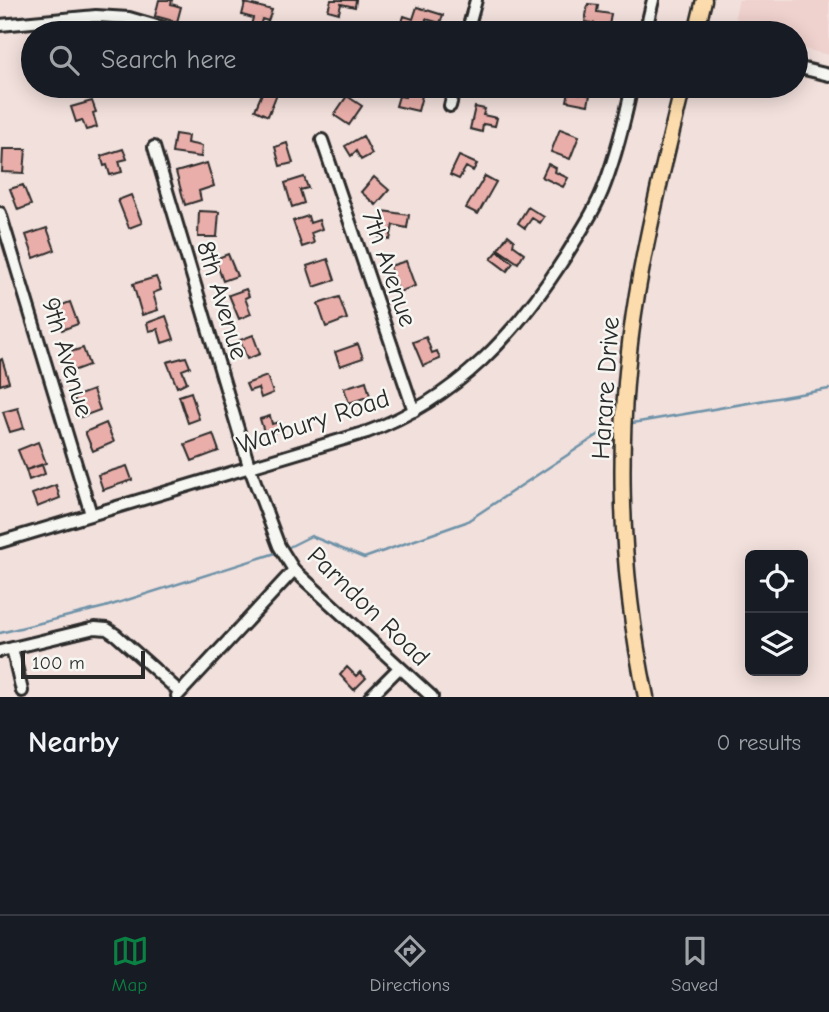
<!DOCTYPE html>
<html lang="en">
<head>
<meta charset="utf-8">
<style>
	body { margin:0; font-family:"Comic Neue",sans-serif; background:#20242c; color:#f1f3f6 }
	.controls { position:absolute; right:21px; bottom:21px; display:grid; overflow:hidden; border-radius:10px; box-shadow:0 4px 18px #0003 }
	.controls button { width:63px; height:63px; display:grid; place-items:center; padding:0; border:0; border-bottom:2px solid #363941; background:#171b24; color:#f1f3f6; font:35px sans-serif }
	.scale { position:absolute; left:21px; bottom:18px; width:124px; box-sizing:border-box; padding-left:7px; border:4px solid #2b2b2b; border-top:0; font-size:19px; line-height:24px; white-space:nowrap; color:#2b2b2b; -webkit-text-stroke:5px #f6f6f2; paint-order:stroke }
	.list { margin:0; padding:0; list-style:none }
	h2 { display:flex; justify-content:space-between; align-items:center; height:91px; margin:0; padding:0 28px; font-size:30px }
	h2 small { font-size:23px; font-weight:400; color:#9ea1a6 }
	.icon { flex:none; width:38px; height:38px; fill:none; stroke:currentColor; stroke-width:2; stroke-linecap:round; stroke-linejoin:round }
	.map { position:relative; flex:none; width:829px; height:697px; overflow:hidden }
	.search { position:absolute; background:#171b24; box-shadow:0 4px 18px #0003; left:21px; right:21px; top:21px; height:77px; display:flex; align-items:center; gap:18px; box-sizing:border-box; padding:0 24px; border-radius:38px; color:#9ea1a6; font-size:26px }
	.sheet { height:217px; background:#171b24 }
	nav { display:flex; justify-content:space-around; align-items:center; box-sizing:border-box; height:98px; border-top:2px solid #363941; background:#171b24; font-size:19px; color:#9ea1a6 }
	nav a { display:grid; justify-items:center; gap:4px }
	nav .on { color:#0b8043 }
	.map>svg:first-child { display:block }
	.built { fill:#efd1cd }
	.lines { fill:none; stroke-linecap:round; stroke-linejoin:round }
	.stream { stroke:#6e92a8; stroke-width:2.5 }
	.building { fill:#e9aea9; stroke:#2b2b2b; stroke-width:2 }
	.minor-casing { stroke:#2b2b2b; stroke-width:16 }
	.major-casing { stroke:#2b2b2b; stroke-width:19 }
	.minor { stroke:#f6f6f2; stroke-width:10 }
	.major { stroke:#fcdcac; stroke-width:14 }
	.labels { text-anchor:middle; stroke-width:5; stroke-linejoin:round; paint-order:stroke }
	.street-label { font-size:26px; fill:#2b2b2b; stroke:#f6f6f2 }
</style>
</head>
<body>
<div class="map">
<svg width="829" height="697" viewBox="0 0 829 697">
	<rect width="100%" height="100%" fill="#f2e0dc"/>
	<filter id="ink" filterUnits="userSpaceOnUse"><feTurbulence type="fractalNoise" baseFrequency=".0143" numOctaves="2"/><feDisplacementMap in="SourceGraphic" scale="14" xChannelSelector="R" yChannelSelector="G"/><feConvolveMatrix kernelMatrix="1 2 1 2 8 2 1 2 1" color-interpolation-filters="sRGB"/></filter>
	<g filter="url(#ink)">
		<path class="built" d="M739,0H829V55L796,47V33H749L735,16Z"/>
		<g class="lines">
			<path class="stream" d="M627,424L829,389
				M285,549L311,536L364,558L466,522L607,429L617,426
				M0,633L105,607L279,552"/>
		</g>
		<path class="building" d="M159,0H172L171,4L181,7L177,22L155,16Z
			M331,0H356L355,7L341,4L339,13L328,10Z
			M245,3L272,10L268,21L262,19L258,33L249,32L253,18L242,15Z
			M588,4L598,5L597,12L611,14L609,26L585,22Z
			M417,7L443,15L440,23L426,19L422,32L401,25L404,16L413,19Z
			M265,86L278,91L268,116L255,110Z
			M570,86L578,87L577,93L590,95L588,105L567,101Z
			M407,88L423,92L418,111L396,106L399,96L405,97Z
			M347,96L362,106L349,125L334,115Z
			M92,101L96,112L93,113L97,127L86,130L82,120L76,122L71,107Z
			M475,107L485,109L483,115L497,118L495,126L483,124L482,132L470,129Z
			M560,129L579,136L570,159L551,152Z
			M175,134L188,136L187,143L202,146L201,157L172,153Z
			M363,136L372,154L361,160L356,151L351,156L345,146Z
			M287,143L293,163L280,166L275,147Z
			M3,149H26L24,173L2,172Z
			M123,149L127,159L119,161L122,172L110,175L107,165L104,166L101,156Z
			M459,156L477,164L473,171L466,167L459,179L450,175Z
			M207,163L214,186L199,191L201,200L185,205L176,172Z
			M548,164L556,168L555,172L568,178L563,187L542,177Z
			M485,176L496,182L478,214L466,208Z
			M304,177L308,188L300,190L304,203L292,207L285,183Z
			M374,177L389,190L376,205L361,192Z
			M23,185L31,205L18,210L10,189Z
			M131,195L142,223L129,228L118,200Z
			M528,207L544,217L540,223L532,218L525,228L518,223Z
			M199,211L219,212L217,237H198Z
			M383,211L409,215L407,228L393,225L390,240L379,237Z
			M308,216L310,223L319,220L322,229L311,233L314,243L302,247L293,221Z
			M47,228L55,250L34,258L26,235Z
			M508,235L514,240L513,245L524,253L518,263L498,249Z
			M498,251L513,263L507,271L491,259Z
			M228,254L237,276L223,281L215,259Z
			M328,259L335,280L314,287L307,266Z
			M406,261L415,286L399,292L390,266Z
			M156,277L161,290L153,293L158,310L142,315L133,284Z
			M246,289L249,296L245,298L251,314L239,319L229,295Z
			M339,297L347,319L326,327L318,304Z
			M70,302L78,324L62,330L54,308Z
			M166,316L174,339L162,343L158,329L149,331L147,323Z
			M253,335L260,354L247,359L240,340Z
			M426,337L432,353L437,351L440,359L423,366L413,342Z
			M358,344L363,358L340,366L335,352Z
			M83,348L89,365L70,372L64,354Z
			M186,357L190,367L182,370L187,382L177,387L167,362Z
			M2,359L9,382L0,385V360Z
			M267,376L273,393L261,398L258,388L249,391L246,384Z
			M366,381L370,396L349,403L344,388Z
			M93,390L100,410L81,417L74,397Z
			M191,392L199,419L188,423L179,396Z
			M18,408L24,428L10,432L3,412Z
			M270,416L272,424L279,422L282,430L265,435L260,419Z
			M106,423L114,442L93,451L85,432Z
			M213,434L219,451L192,461L185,444Z
			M38,442L46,463L26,470L18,450Z
			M42,465L45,474L29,480L26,470Z
			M127,466L132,480L103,490L98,475Z
			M56,485L60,498L37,507L32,494Z
			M347,667L356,676L360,672L366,678L354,690L340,675Z"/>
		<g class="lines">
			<defs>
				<path id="minor" d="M0,25L96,16L129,18L181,33
					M467,33L476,0
					M645,33L653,0
					M796,67L829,75
					M450,106L455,86
					M322,140L414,411
					M154,147L249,466L279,546L294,570L432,697
					M0,213L91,514
					M0,542L367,432C457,399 517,333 567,254C581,231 596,209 605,184C617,152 625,119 632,86
					M12,648L22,691
					M0,651L95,628L107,629L116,635L180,692
					M177,696L294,570
					M370,697L399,668"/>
				<path id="major" d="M696,33L704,0
					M646,697C618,566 615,426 637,294C649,224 666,155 683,86"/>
			</defs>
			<use href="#minor" class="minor-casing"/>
			<use href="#major" class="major-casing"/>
			<use href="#minor" class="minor"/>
			<use href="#major" class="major"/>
		</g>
	</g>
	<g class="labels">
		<g class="street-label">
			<text transform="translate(390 268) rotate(71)" y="9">7th Avenue</text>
			<text transform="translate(223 300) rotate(73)" y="9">8th Avenue</text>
			<text transform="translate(68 357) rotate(73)" y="9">9th Avenue</text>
			<text transform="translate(605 388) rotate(-86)" y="9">Harare Drive</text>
			<text transform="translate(313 421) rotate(-18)" y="9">Warbury Road</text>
			<text transform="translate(369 606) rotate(44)" y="9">Parndon Road</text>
		</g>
	</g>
</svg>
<div class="controls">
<button><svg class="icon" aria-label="locate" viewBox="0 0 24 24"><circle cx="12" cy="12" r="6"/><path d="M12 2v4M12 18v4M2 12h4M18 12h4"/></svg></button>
<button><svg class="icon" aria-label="layers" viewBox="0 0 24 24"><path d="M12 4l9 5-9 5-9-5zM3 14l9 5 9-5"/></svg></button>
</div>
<div class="scale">100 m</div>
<div class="search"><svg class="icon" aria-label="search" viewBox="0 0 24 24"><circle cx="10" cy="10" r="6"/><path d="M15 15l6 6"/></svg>Search here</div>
</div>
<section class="sheet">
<h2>Nearby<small>0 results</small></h2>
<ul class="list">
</ul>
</section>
<nav>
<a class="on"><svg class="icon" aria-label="map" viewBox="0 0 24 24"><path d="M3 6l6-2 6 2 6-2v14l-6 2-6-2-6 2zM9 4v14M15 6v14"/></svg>Map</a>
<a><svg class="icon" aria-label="directions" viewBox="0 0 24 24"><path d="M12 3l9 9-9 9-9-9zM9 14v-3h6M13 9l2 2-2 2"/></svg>Directions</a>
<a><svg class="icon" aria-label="saved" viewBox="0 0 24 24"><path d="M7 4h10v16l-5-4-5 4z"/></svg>Saved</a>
</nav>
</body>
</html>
